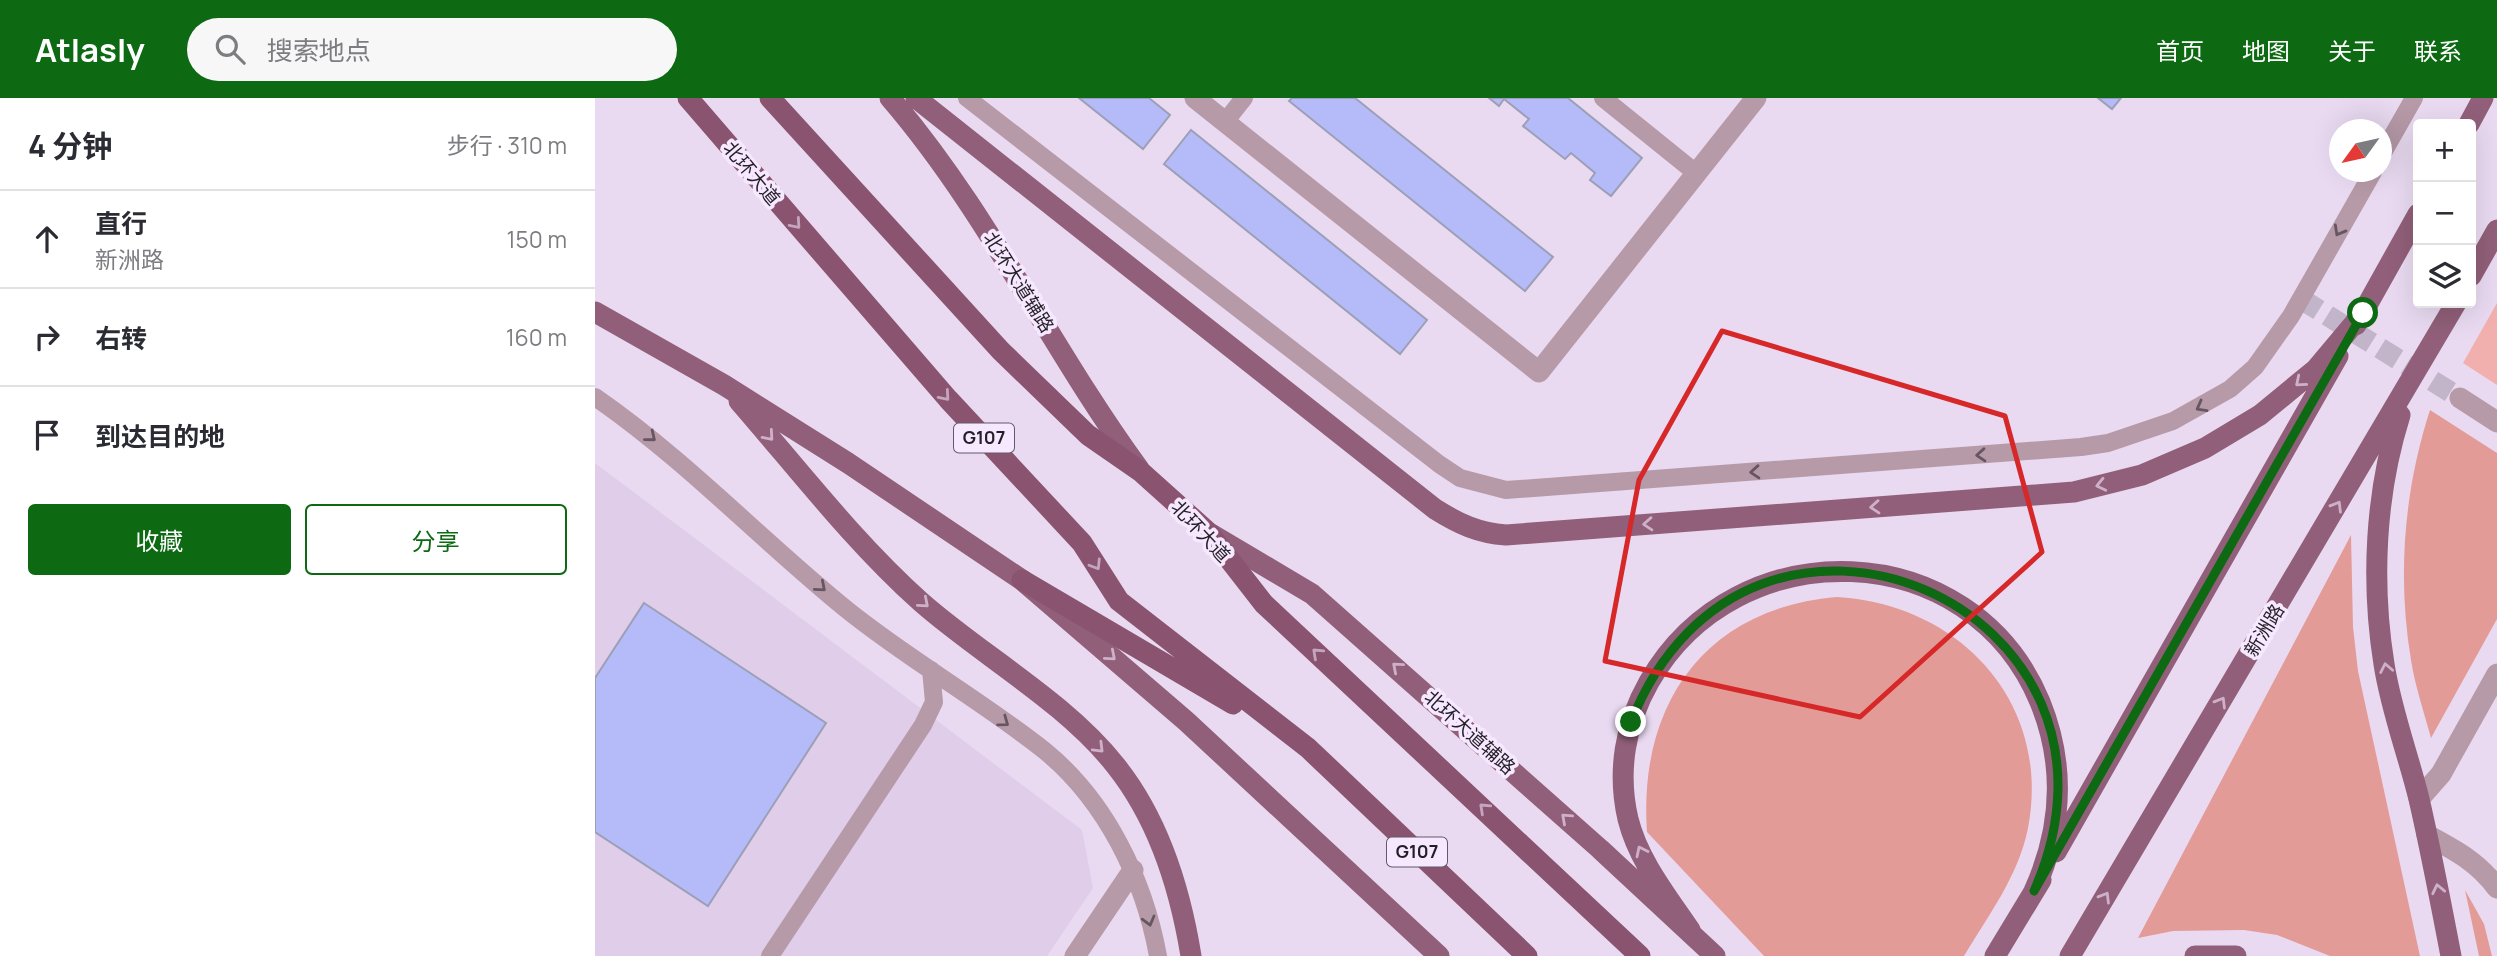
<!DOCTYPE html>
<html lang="zh">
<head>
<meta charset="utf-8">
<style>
	body { margin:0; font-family:Manrope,"Noto Sans SC",sans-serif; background:#f7f7f7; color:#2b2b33 }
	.controls { position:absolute; right:21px; top:21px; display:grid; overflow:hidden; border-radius:7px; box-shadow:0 7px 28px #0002 }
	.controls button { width:63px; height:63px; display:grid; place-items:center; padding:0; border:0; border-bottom:2px solid #e1e1e2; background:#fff; color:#2b2b33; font:35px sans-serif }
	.compass { position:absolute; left:1734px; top:21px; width:63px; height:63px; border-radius:50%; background:#fff; box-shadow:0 7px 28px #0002; rotate:237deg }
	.stop { position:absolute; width:21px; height:21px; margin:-16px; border:5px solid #0d6912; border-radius:50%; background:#fff }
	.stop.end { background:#0d6912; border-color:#fff; box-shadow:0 2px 7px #0008 }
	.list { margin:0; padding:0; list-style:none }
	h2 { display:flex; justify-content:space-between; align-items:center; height:91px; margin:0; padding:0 28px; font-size:30px }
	h2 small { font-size:23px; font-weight:400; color:#7c7c81 }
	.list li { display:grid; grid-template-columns:46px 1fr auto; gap:21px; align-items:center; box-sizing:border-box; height:98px; padding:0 28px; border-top:2px solid #e1e1e2 }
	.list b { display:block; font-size:26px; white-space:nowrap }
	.list p { margin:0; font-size:23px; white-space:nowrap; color:#7c7c81 }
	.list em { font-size:23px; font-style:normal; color:#7c7c81 }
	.actions { display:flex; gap:14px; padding:21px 28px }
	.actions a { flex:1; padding:16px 0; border:2px solid #0d6912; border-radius:7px; text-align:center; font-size:24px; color:#0d6912 }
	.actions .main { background:#0d6912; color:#fff }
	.icon { flex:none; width:38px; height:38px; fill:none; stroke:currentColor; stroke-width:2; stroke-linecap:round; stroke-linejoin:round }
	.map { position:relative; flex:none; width:1902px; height:858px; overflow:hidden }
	header { display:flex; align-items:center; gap:42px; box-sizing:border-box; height:98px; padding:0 35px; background:#0d6912; color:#fff }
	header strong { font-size:33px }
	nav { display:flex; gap:38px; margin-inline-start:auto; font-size:24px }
	.search { width:490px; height:63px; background:#f7f7f7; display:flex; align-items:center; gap:18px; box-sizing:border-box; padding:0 24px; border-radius:38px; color:#7c7c81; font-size:26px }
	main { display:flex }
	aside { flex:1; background:#fff }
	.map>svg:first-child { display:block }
	.built { fill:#dfcde9 }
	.green { fill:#f1b0ad }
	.forest { fill:#e39b98 }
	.building { fill:#b5bbf9; stroke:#9c9fb6; stroke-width:2 }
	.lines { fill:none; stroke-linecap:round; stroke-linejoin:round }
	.minor-tunnel { stroke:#c2b5c9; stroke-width:21; stroke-dasharray:21 10; stroke-linecap:butt }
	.service { stroke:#b79aa8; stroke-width:18 }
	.minor { stroke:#b79aa8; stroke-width:21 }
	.primary { stroke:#915f79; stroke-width:21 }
	.trunk { stroke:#8a5470; stroke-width:21 }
	.oneway { stroke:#c5a5be }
	.oneway2 { stroke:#665661 }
	.oneway3 { stroke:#ceb1c9 }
	.route { stroke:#0d6912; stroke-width:9 }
	.marked { fill:none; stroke:#d62828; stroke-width:5; stroke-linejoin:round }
	.labels { text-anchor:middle; stroke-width:7; stroke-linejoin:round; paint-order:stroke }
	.shield { fill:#f6e8fe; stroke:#635b68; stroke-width:2 }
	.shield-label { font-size:18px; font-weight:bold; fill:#241f27 }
	.street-label { font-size:19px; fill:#241f27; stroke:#f6e8fe }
</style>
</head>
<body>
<header>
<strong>Atlasly</strong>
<div class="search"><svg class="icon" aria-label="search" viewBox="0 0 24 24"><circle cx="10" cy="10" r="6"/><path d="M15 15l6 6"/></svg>搜索地点</div>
<nav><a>首页</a><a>地图</a><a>关于</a><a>联系</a></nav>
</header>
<main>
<aside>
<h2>4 分钟<small>步行 · 310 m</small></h2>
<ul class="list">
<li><svg class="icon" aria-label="ahead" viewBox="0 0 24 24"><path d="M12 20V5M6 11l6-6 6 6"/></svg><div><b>直行</b><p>新洲路</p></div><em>150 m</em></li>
<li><svg class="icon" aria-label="right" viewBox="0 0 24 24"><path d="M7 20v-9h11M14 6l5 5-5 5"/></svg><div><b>右转</b></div><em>160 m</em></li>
<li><svg class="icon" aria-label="arrive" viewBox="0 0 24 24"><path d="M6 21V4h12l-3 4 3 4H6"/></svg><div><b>到达目的地</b></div></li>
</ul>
<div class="actions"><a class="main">收藏</a><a>分享</a></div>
</aside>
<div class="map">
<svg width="1902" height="858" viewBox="0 0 1902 858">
	<rect width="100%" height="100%" fill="#e9daf1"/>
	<path class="built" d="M0,365L487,732L498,790L452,858H0Z"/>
	<path class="green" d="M1902,205V287L1868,265Z"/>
	<path class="forest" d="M1835,312L1902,355V521L1836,640C1829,614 1820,588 1816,562C1802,479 1809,392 1835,312Z
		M1756,437L1758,529L1763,573L1825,858H1735L1682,837L1649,832L1578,833L1543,840Z
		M1242,499C1364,506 1457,604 1433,730C1424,777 1393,818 1369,858H1169L1052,734C1043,606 1110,510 1242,499Z
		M1870,792L1889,826L1897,858H1884Z"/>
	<path class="building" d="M484,0H554L575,17L548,51Z
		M697,0H760L958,159L930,193L694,3Z
		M894,0H973L1047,60L1016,98L995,82L1000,75L976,55L970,61L928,28L934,21L909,1L904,8Z
		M1503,0H1526L1517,11Z
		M596,32L832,222L805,256L569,66Z
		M49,505L231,625L113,808L0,734V580Z"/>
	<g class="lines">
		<path class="minor-tunnel" d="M1706,201L1865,300"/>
		<path class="service" d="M372,0L844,366L865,380L911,392L1486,349L1513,345L1578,323L1635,291L1660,269L1696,218L1778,74
			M1008,0L1101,75
			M630,24L649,0
			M1786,58L1819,0
			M0,299C91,362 166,442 251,511C314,562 386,602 450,653C511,703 549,781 563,858
			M175,858L328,627L339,604L336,572"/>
		<path class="minor" d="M600,0L944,274L1161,0
			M1865,300L1902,324
			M1824,701L1846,676L1902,576
			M1832,737C1860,752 1883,764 1902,790
			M480,858L538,772"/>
		<path class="primary" d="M295,0C393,114 456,251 544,371
			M321,0L840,411C864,426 883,435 911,437L1479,394L1547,377L1610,350L1665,317L1721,271L1768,215
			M1874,26L1888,0
			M1876,178L1902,132
			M0,214L129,287L253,365L427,482L591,623L844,858
			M1761,227L1823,116
			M144,303C203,371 259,444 326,504C386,557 471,604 521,668C564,722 585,790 596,858
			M1805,317C1780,396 1776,485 1789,566C1796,612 1813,656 1824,701C1836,753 1846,806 1856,858
			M616,436L717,496L1005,751L1120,858
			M1461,754L1743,258
			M1095,832C1072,798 1043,762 1033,721C1022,674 1030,626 1054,584C1142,430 1376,437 1445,604C1471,668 1467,731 1439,793
			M1400,858L1446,782
			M1475,858L1861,205
			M1600,858H1641"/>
		<path class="trunk" d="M93,0L353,301L487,445L524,503L713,650L932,858
			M175,0L406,253L493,337L545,373L613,434L669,506L1045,858
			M427,482L638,606"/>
	</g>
	<defs><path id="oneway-chevron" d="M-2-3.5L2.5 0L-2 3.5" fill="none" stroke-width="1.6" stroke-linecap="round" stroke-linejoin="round" transform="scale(1.75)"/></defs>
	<g class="oneway">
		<use href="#oneway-chevron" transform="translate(201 126) rotate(49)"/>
		<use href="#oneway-chevron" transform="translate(350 298) rotate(49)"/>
		<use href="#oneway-chevron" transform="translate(501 467) rotate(58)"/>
		<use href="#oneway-chevron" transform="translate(722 555) rotate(-137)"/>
		<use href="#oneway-chevron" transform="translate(889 710) rotate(-137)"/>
	</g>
	<g class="oneway2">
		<use href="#oneway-chevron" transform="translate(1744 133) rotate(119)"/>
		<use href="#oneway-chevron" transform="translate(1606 309) rotate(151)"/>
		<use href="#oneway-chevron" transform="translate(56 339) rotate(39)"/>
		<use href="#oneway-chevron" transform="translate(1386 357) rotate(176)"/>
		<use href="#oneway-chevron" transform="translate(1160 374) rotate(176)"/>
		<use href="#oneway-chevron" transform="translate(226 489) rotate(41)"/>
		<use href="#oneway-chevron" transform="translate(409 624) rotate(36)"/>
		<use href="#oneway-chevron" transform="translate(554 823) rotate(75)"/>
	</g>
	<g class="oneway3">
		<use href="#oneway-chevron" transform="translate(1705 284) rotate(140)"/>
		<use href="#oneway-chevron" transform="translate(174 338) rotate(49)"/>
		<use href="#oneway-chevron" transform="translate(1506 387) rotate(167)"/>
		<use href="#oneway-chevron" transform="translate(1742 408) rotate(-59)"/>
		<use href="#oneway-chevron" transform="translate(1280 409) rotate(176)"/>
		<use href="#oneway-chevron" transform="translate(1053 426) rotate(176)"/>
		<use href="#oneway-chevron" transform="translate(329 505) rotate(41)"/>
		<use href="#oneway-chevron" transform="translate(516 558) rotate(41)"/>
		<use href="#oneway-chevron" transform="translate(802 569) rotate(-139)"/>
		<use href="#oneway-chevron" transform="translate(1791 570) rotate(-101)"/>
		<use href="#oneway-chevron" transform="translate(1626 604) rotate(-59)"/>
		<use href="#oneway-chevron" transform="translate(504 650) rotate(45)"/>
		<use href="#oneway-chevron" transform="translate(971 720) rotate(-138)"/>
		<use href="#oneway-chevron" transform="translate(1046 753) rotate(-116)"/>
		<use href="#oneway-chevron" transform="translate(1843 791) rotate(-102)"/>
		<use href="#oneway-chevron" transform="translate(1510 799) rotate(-59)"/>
	</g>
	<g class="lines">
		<path class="route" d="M1036,624C1153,330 1566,508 1439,793L1768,215"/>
	</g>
	<path class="marked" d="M1127,233L1410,318L1447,454L1265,619L1010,563L1044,382Z"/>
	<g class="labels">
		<g class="shield">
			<rect x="359" y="325.5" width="60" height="29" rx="5"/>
			<rect x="792" y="739.5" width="60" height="29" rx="5"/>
		</g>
		<g class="shield-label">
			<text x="389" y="346">G107</text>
			<text x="822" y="760">G107</text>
		</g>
		<g class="street-label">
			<text transform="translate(157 75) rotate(50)" y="7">北环大道</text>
			<text transform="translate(424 184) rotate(58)" y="7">北环大道辅路</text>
			<text transform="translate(606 433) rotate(47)" y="7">北环大道</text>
			<text transform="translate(1669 532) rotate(-59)" y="7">新洲路</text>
			<text transform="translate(875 634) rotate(42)" y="7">北环大道辅路</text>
		</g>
	</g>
</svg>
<div class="controls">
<button>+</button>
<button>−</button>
<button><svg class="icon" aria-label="layers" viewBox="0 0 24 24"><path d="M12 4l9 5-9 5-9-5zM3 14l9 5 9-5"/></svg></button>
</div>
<svg class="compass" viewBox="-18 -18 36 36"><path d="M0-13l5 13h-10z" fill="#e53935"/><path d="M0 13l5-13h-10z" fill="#7c7c81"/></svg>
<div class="stop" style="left:1768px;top:215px"></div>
<div class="stop end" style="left:1036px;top:624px"></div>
</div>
</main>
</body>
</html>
